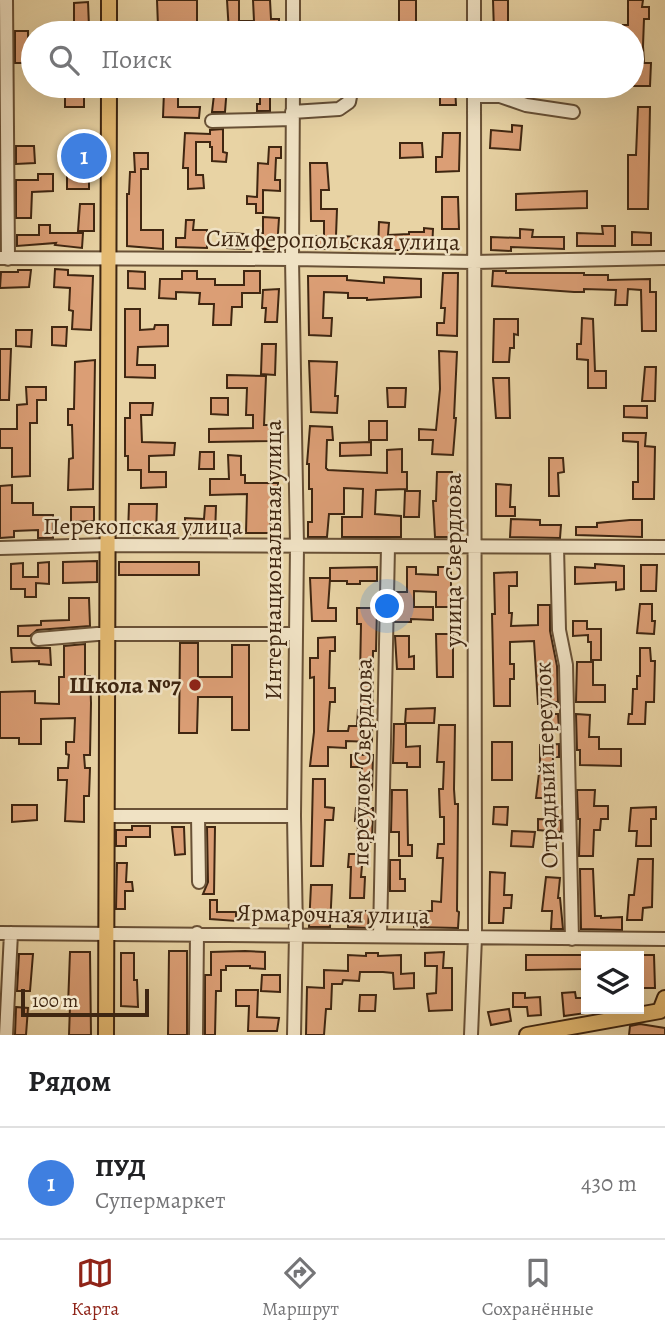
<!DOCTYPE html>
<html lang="ru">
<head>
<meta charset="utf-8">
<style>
	body { margin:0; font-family:Alegreya,serif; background:#f2f2f2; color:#202124 }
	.controls { position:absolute; right:21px; bottom:21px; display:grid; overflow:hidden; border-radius:0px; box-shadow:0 7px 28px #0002 }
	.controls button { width:63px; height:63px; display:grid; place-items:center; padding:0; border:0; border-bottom:2px solid #e0e0e0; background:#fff; color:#202124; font:35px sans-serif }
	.scale { position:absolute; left:21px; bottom:18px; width:128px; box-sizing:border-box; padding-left:7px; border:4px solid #3f2611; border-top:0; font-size:19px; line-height:24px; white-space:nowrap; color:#3f2611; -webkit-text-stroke:5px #f0e2c4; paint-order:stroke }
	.you { position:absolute; left:388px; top:607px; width:24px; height:24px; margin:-18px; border:5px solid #fff; border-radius:50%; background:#1a73e8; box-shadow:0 0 0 10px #1a73e833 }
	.badge { display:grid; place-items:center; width:46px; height:46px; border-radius:50%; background:#8f2418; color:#fff; font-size:23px; font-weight:700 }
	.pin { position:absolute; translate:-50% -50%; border:4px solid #fff; box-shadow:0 2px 7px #0006 }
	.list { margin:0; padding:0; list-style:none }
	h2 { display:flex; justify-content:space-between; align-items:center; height:91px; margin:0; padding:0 28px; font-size:30px }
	h2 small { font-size:23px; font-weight:400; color:#757577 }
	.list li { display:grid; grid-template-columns:46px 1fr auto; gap:21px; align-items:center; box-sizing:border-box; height:112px; padding:0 28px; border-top:2px solid #e0e0e0 }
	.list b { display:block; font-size:26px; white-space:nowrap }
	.list p { margin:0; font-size:23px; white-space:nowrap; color:#757577 }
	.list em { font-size:23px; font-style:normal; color:#757577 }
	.icon { flex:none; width:38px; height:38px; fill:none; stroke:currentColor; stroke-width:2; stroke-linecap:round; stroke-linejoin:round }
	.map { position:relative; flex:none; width:665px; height:1035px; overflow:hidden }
	.search { position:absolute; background:#fff; box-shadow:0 7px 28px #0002; left:21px; right:21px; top:21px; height:77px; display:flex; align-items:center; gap:18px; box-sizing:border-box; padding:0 24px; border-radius:38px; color:#757577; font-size:26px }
	.sheet { height:203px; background:#fff }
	nav { display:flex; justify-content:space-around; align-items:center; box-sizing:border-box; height:98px; border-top:2px solid #e0e0e0; background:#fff; font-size:19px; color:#757577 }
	nav a { display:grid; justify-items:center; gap:4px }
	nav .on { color:#8f2418 }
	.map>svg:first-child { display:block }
	.building { fill:#db9e75; stroke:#3f2611; stroke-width:2 }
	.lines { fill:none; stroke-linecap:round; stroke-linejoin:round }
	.minor-casing { stroke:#695136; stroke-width:16 }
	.major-casing { stroke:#3f2611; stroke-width:18 }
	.minor { stroke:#f0e2c4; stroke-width:12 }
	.major { stroke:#e4ba72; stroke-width:14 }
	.poi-dot { fill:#8f2418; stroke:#f0e2c4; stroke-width:2.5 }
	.labels { text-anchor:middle; stroke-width:5; stroke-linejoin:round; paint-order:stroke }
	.street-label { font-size:24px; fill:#3f2611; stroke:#f0e2c4 }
	.poi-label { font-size:24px; font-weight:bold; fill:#3f2611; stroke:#f0e2c4; text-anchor:end }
</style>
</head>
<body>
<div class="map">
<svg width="665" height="1035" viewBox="0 0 665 1035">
	<rect width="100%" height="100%" fill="#e8d3a4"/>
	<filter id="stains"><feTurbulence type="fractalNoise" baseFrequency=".00286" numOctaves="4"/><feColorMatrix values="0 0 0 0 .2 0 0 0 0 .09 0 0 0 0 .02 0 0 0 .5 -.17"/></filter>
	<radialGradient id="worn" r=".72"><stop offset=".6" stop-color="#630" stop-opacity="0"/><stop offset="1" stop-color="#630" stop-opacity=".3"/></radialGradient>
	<path class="building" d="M157,0H197V28L158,26Z
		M227,0H239V21H254L253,0H270L271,19H279V33H229Z
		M399,0H416V25H399Z
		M493,0H508V32H494Z
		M628,0H643L642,7H649V19H644L643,46L644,63H651L650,86H632V33H623V25H628Z
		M88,2L89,27H95V33H60V27H74V3Z
		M15,31H28V63H15Z
		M215,86H227L225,112H212Z
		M260,86L279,87V97H270V111H257V104H260Z
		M436,86H455L456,105H440V93H436Z
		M65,91H84V107H65Z
		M164,91L178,92V107H200L199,118L163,117Z
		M638,107H650L648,209H628V155H636Z
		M512,125L522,126L520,150L490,148L491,130L512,132Z
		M223,129V152L227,153L226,162L212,161V147H210V142H196V175H203L204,188L188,189V168H183L185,133L210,134V130Z
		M443,133H460L459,171L436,172V157H442Z
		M400,143H422L423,157L400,158Z
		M16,146H34L35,163L16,164Z
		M69,146H88V160H69Z
		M269,147H281V158H276L275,180H280V191L263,190V213H256V204H247V196L257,197L258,163L268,164Z
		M134,153H148V169H141V230H163V249L127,246V194H129L130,172H135Z
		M310,163H327L329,190H321V209H337L336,236L364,237L365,249H311V236H324V221H311Z
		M38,174H53V191L32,192L31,218H16V180H38Z
		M67,176H89V189H67Z
		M587,191V208L516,210V194Z
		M442,197H458L459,229H442Z
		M80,204H94V231H78Z
		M263,217L279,218L277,249H259V233H263Z
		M186,220H194L193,230H207V248L176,247V238H185Z
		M379,222L389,223L388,235L409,234V232H424V228L433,229L432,250H378Z
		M39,225H50V233H83L82,248L55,245L56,243L17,246V235H39Z
		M602,226H615V246H577V233L603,234Z
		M520,229L533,230L532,237H564V249L511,247V251L491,250V237L520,238Z
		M632,232L651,233V245H632Z
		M227,233L244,234V249L227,248Z
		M55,269L68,270V275L93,276L91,330L72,329L73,311L69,310L70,288L54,287Z
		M18,270H31L29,287L0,288L1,272H18Z
		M128,271L145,272V289L128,288Z
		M182,271H197V279H215V285H244V271H260V293H242V307H232L231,325H213L214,304H199L200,293L176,292V299L159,298L160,279H182Z
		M493,271H506V273H584V275H608V280L650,279V292H656V331H642L641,290L628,289L627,305H615L616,290L584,289V292H574L492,286Z
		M443,273H458L457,336L437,335V323H444L445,308H441Z
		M308,276H347V280L384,283V277L421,279V297L367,300V298H348V293L324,292L323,318H332L331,336L309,335Z
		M279,289L277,322H265L266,308H262L263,290Z
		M125,309H140V330L154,329L155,325H168V346L138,347L137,365H155V378L125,377Z
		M582,318L593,319L595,371H606V388H588V360L577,359V344H581Z
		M494,319H518V335L514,334V348H510L509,362H493Z
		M52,327H67L66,346L52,345Z
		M16,330H32L31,347L16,346Z
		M262,344H276L275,375L261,374Z
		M0,349H11L9,400H0Z
		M439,351L457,352L454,418H456L453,455L432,454L433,440H419V429L436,430L440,389Z
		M95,360L93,489L68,490L69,459L73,458L72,425H68V409H74L75,362Z
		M309,361L337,362L335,396H338L337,413L311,412Z
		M645,367H656L655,401H642Z
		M227,375L266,376L264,425H271V441L209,442V429L253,428V415H246L247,388H227Z
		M493,378H509L510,418H496Z
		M26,387H46V400H37V423H30V476L12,477V448H0V429H17V405L27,404Z
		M387,388H406L405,407H388Z
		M211,398H228V415L211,414Z
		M130,403H153L152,415H141L142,442L175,443L174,455L149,456V472H166V487L141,488V470H128V456H125V418H130Z
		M624,406H647V418L624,417Z
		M369,421H387V440H369Z
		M310,426L332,427L333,440H327L326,468L328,470L387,473V450L402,449V472H407V489L376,490L375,514L401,516V537H342V517H362L363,489L344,488V514H329L327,537H308V522H312V489H309V464H307Z
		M623,433H646L645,446L655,447L654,499H633V482H638V442L623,441Z
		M371,442V455L340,456V443Z
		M200,452H214V469H199Z
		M228,455L241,456V475H245V483H278V509L271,510L270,533H246L247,494L210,495V479H229Z
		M549,458H563L564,472L558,473L559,496H549Z
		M437,472H452L450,537H435L433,501H436Z
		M496,484L511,485L510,507H515V516H496Z
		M12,485V503H33V515H53V538H38V530L14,531V537L0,538V486Z
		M405,491H420L419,517H404Z
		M129,504H157L156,535L128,534Z
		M205,506H216L215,535L185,534V518L204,519Z
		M71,507H94V521L71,522Z
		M511,519L540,520V525H561L560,538L510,537Z
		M630,520H642V537L576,535V527H597V523Z
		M97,561V582L63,583V562Z
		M49,562V584L36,583V597H25V589H11V564L23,563V577H38V563Z
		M119,562H199V575H119Z
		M595,564L624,566V589L616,590V582L575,584V567L595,568Z
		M641,565H657L656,591H641Z
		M377,567V581H360V584H347V581H330V579L328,608H336V621H312L310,578H330V568Z
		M407,567H416V574L438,575V567H451V607H436V592L414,591V607H433V620L411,619V622H395L396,592H407Z
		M517,572V586H509V613H512L511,626L538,625V605H550V631L557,666L558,702H551V714H558L559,729H543L544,704H538L534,641L510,642V664H514V679H510V706H494L492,614H495L494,573Z
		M69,598H89L90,626L37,630L30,636H18V626L41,625V621L69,620Z
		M640,604H652V621H655L654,634L637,633Z
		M357,608H377L376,651H373L372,742L346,741V748L328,747V766H310L314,732V677L310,678V658H318V638L335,637V651H330L329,688H335V702H330L328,731H348L349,726H357L358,710H361L362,676H360L361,624H357Z
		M573,621H587V629H601V660H591V642H588V635L573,636Z
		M436,634H453V677H437Z
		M395,636H409V657L414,656V669H397Z
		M180,643H198V677H232V645H249V730H232V697H198L197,733H179Z
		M85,644V676H90L91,703L90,755H84L85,768H90L89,796H84V822L65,821L67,780H58V768H68L69,755L66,754V742H74L75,718L41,719V744H19V738H0V692L35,691V703L59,704V677H64V646Z
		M11,648H50L51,665L39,664V661L12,662Z
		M640,648H650L651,661H655L654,702H646L645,724H628L629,714H632L633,689H637V676H640Z
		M577,662H593V685H605V702H576Z
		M435,708L434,723H405L406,709Z
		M576,714L590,715L589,737H599V749H621V766L580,765V750H577Z
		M394,724H406V747L420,746V767H407V763H393Z
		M439,725H455L454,789L455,804H458L457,911L459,912L458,928L414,927L413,911H432V901L441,902L443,858H437L438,844H444V817H440L439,789H443L444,762H437Z
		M492,742H512V780H492Z
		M559,744V757H553L552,783H549L548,798H536L540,765V745Z
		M351,755H373L372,790L361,789L362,767H351Z
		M313,779H325V807L334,808L333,820H325L323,866H311Z
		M392,790H407L408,845H412V856H399V832H391Z
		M577,790H595L594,806H608V819H601L600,830H594L593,856H579L580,819H578Z
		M12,805H37V820L12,822Z
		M494,807H508L507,825L493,824Z
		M656,807V819H651V846H636L637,831H629L631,808Z
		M356,808H373L372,842H364L361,877H365L364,898H350L351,867H348L349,854H357L358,821H355Z
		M538,819L561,820V832L538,830Z
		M132,826H150V837H126V846H116V830H132Z
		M172,827H184L185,854L175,855Z
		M207,827H215L214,894H203L208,882Z
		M512,831L535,832L533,847L511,846Z
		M638,859H653L652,907L643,908L642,920H627L629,895H634Z
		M390,860H400V879H405V891H390Z
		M117,863H127L126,882H132L133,891H125V909H116Z
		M580,869H593L595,916H601V918L622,917V930L581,929Z
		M490,872L505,873L504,895H512L511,908H504L503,923H489Z
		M546,877L560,878L558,898H560L563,929H551L552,911H542Z
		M311,885H332L330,927H309Z
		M210,900H217V912H236V921L210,919Z
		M348,911H369L368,928L348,927Z
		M169,951H187V1035H168Z
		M245,951L265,952V969L250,968V966H226V970H221V991H216L215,1035H205V975H211V952Z
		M70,952H90L91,1035H69L70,1006H68Z
		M444,952L443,968H452V1010L429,1011L427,994L436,993L437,966H425V953Z
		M121,953H134V980H137L138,1007L121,1006Z
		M366,953H378V956L401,955V974L414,973V988L394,989L393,973L383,972H360L359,981L343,980L342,984H332L331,1009H326L324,1035H306L307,987L324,988V970L348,971V955L366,956Z
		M19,954H33L30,991H17Z
		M526,955H586V969L526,970Z
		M639,955H654L655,988H642Z
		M262,975H280V992L261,991Z
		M236,990H258L257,1017L279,1018L277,1031H248L249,1006H236Z
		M575,992L576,998H586V1013L564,1016L562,993Z
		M513,993H525V998L540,997L541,1015L528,1016L527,1007H513Z
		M360,995H376L375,1011H359Z
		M16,1007L28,1008L26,1035H15Z
		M509,1009L511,1021L491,1025L488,1012Z
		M640,1024L665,1028V1035H629L630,1026Z"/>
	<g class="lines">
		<defs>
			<path id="minor" d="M6,0L8,259
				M293,33V0
				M474,33V0
				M293,86L292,259L297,546L294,816L296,934L294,1035
				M474,96H500L526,105L573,112
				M292,112L339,109L349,102L352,86
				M212,121L292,119
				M0,258L292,259L474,262L665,258
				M557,547L559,630L566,665L572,939
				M0,548L109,545L665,547
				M38,639L97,634H295
				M107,816H294
				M198,816L199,882
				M0,933L665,939
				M380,936L388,547
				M6,1035L11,933
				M196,1035L197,933
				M471,1035L475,937L474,86"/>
			<path id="major" d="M109,33V0
				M106,1035L109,86
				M527,1035L660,1011L665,998"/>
		</defs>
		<use href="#minor" class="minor-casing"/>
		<use href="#major" class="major-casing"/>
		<use href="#minor" class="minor"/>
		<use href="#major" class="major"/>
	</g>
	<circle class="poi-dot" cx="195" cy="685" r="7"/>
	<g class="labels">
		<g class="street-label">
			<text transform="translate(333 240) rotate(1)" y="8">Симферопольская улица</text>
			<text x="143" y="534">Перекопская улица</text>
			<text transform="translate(273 560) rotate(-90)" y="8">Интернациональная улица</text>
			<text transform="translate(453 560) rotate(-90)" y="8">улица Свердлова</text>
			<text transform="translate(362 762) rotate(-89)" y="8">переулок Свердлова</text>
			<text transform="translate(546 765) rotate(-92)" y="8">Отрадный переулок</text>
			<text transform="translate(333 914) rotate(1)" y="8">Ярмарочная улица</text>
		</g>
		<g class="poi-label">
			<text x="181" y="693">Школа №7</text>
		</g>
	</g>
	<rect width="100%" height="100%" filter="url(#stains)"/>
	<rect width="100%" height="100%" fill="url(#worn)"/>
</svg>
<div class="controls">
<button><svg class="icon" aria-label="layers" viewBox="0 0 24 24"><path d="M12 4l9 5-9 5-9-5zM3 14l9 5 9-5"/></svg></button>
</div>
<div class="scale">100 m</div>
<div class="you"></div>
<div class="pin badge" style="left:84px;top:156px;background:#3f7fe0">1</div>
<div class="search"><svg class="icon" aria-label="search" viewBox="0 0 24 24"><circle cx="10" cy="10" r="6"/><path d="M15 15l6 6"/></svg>Поиск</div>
</div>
<section class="sheet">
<h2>Рядом<small></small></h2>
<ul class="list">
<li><span class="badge" style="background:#3f7fe0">1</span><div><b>ПУД</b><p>Супермаркет</p></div><em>430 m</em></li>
</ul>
</section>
<nav>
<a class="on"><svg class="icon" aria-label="map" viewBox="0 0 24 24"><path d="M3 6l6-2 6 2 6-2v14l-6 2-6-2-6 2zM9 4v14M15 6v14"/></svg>Карта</a>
<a><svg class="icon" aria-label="directions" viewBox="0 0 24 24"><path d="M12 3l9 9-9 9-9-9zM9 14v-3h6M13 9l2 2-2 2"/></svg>Маршрут</a>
<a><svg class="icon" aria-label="saved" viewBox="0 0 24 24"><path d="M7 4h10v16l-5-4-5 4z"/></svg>Сохранённые</a>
</nav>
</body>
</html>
